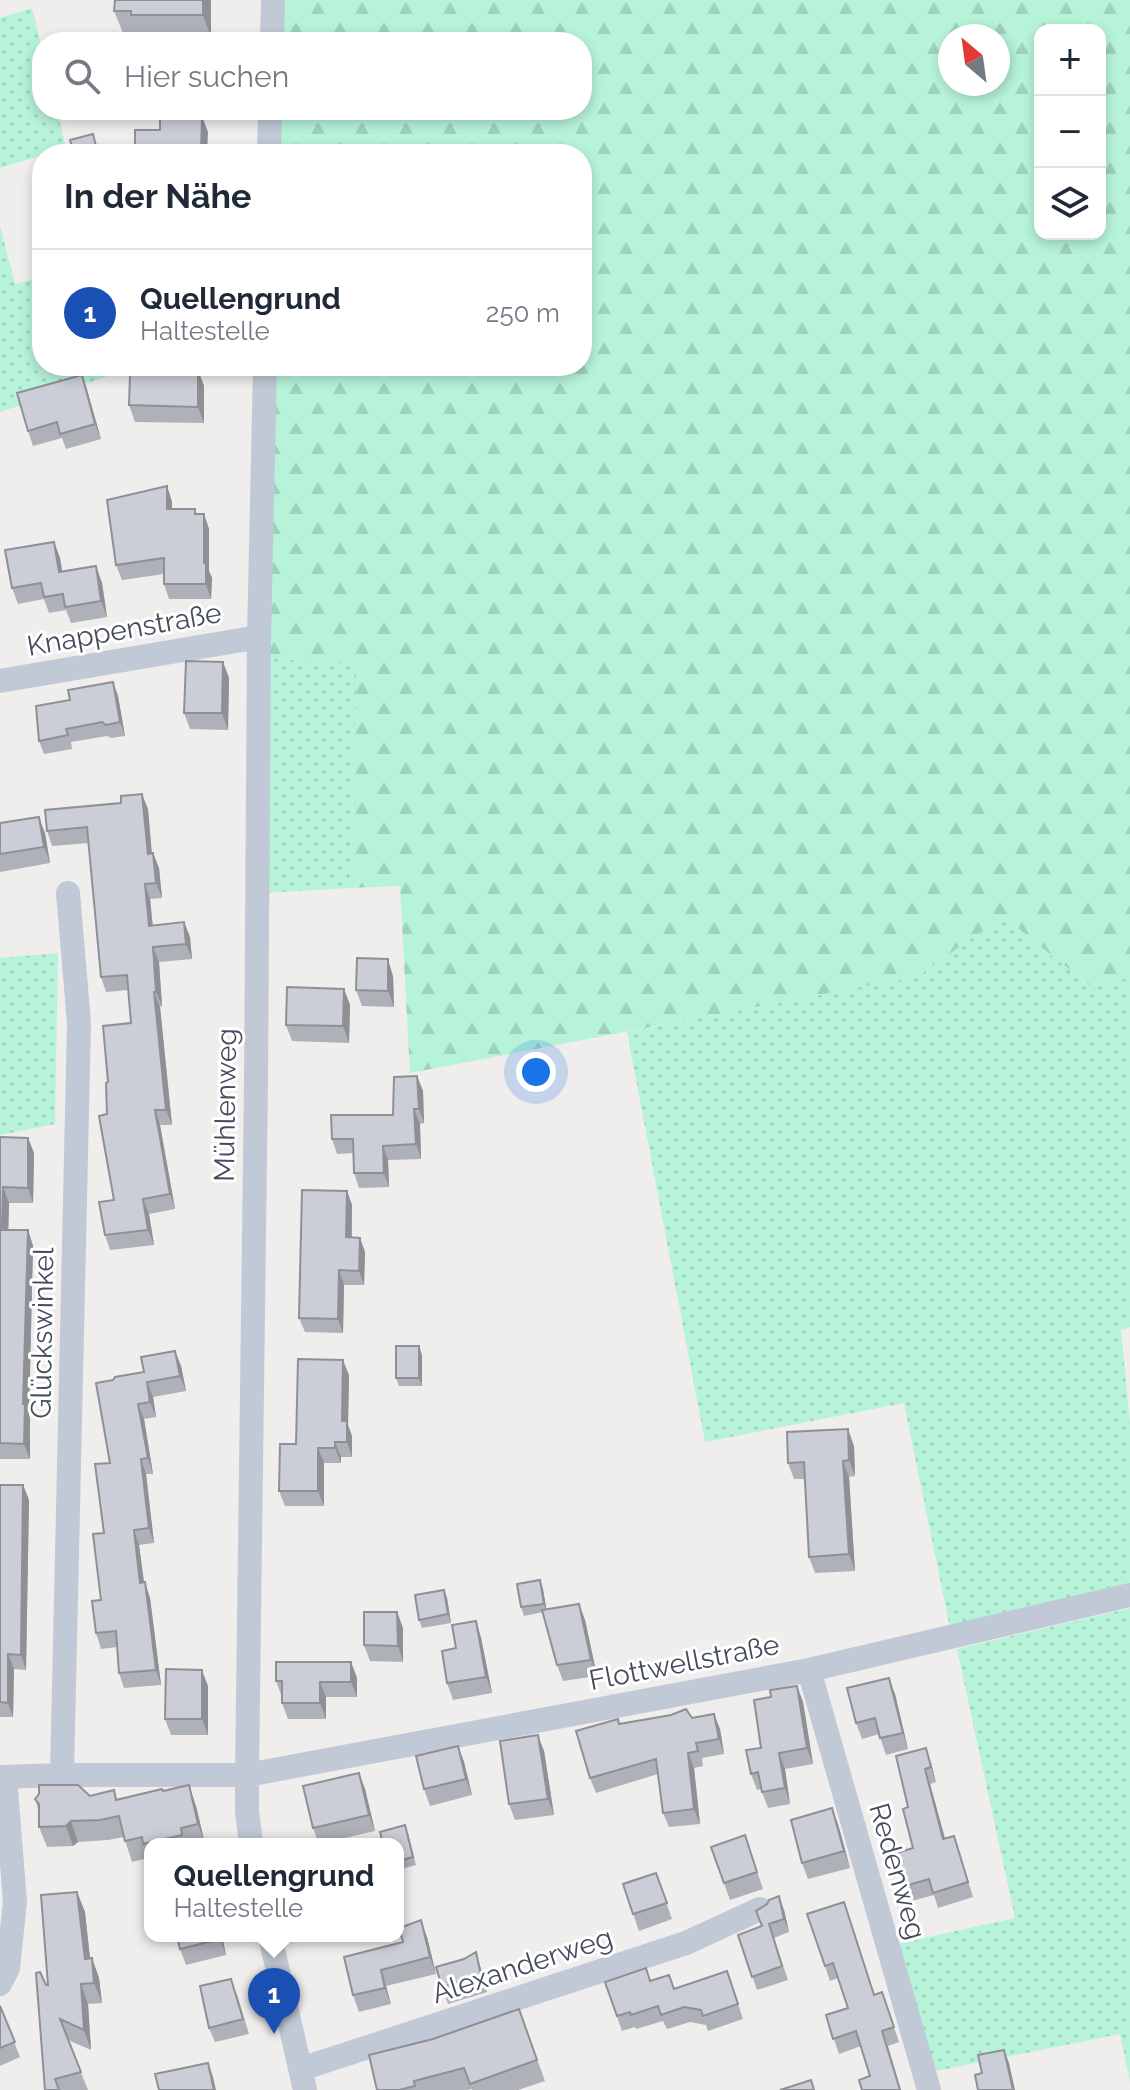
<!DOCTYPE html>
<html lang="de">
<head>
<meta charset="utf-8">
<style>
	body { margin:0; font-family:Raleway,sans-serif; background:#f2f2f3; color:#1f2937 }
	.controls { position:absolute; right:24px; top:24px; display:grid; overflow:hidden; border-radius:16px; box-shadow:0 4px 12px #0003 }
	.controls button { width:72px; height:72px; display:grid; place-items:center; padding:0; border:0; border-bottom:2px solid #e0e1e3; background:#fff; color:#1f2937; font:40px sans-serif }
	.compass { position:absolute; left:938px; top:24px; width:72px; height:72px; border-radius:50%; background:#fff; box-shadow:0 4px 12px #0003; rotate:331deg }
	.you { position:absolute; left:536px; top:1072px; width:28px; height:28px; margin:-20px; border:6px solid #fff; border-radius:50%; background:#1a73e8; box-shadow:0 0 0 12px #1a73e833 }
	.badge { display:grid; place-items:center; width:52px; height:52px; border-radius:50%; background:#0742f0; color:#fff; font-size:26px; font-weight:700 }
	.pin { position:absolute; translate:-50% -66px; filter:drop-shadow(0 2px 4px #0008) }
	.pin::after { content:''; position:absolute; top:42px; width:28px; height:24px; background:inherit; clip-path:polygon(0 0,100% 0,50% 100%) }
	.popup { position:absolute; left:144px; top:1838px; width:260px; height:104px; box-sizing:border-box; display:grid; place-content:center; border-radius:16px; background:#fff; filter:drop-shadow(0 2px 6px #0005); font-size:26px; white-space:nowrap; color:#747a83 }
	.popup b { font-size:30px; color:#1f2937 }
	.popup::after { content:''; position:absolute; left:50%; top:100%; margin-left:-16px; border:16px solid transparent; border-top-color:#fff }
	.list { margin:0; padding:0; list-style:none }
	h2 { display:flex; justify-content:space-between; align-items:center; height:104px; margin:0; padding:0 32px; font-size:34px }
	h2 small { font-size:26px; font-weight:400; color:#747a83 }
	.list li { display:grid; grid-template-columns:52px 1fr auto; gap:24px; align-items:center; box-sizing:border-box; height:128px; padding:0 32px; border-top:2px solid #e0e1e3 }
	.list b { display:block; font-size:30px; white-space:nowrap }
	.list p { margin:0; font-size:26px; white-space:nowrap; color:#747a83 }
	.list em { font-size:26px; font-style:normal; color:#747a83 }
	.icon { flex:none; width:44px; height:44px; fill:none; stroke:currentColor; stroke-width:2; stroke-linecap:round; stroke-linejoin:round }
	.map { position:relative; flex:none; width:1130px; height:2090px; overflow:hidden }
	.search { position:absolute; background:#fff; box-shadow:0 4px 12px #0003; left:32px; top:32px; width:560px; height:88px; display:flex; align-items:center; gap:20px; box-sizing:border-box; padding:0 28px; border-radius:32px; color:#747a83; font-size:30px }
	.panel { position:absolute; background:#fff; box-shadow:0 4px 12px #0003; left:32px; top:144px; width:560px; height:232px; border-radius:32px }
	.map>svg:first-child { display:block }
	.green { fill:url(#green-dots) }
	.forest { fill:url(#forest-firs); fill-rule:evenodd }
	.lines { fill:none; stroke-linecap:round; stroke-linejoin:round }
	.street { stroke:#c2c9d6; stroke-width:24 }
	.wall { fill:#afb1b8 }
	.shaded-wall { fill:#8e9096 }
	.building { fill:#cbced6; stroke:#8e9096; stroke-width:2 }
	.labels { text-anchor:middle; stroke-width:6; stroke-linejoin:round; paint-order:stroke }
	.street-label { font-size:28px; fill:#444c5c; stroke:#fff }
</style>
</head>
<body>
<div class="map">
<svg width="1130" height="2090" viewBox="0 0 1130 2090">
	<defs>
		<pattern id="green-dots" width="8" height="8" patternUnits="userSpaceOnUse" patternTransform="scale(2)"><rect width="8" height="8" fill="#b6f3d9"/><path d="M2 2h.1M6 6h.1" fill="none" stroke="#9ed2bd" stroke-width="1.8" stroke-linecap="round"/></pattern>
		<pattern id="forest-firs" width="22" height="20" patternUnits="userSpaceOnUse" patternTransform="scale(2)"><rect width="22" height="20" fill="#b6f3d9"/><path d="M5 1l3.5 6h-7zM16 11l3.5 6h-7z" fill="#9ed2bd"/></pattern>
	</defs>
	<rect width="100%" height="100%" fill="#f0eded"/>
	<path class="green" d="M32,8L42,49V110H57L66,148L0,168V18Z
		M0,226L15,284L42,277V366H102L106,377L0,412Z
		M268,658L357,664L350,888L264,893Z
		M1003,916L1089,986L1130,978V1327L1121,1330L1130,1423V1587L950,1628L904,1403L705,1442L627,1032L918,976Z
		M58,953L55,1124L0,1135V958Z
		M1130,1608V2082L1120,2034L931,2072L892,1945L1015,1918L957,1649Z"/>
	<path class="forest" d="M282,0H1130V978L1090,986L1003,916L918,976L410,1073L400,886L350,888L357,665L268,658L274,366H582V154H279L280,110H582V42H281ZM1040,30H1100V234H1040ZM950,36H998V84H950Z"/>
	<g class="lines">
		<path class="street" d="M272,42L273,0
			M269,154L270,110
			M0,681L259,637
			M809,1670L929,2090
			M62,1775L79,1023L68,893
			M0,1777L62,1775H247L809,1670L1130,1595
			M251,1844L247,1811V1775L256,1082L259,637L265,366
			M270,1936L305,2090
			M0,1984L8,1968L15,1902L5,1777
			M301,2069L686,1943L760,1909"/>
	</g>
	<path class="wall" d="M115,0H211V37H139L138,33H123L114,11Z
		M198,370L204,386V423L135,422L129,405L145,375Z
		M82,375L87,390L101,439L66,449L62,438L33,446L28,431Z
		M167,486L172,502V509L204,514L209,529V571L212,578L211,599H169L164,584V574L122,580L116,565Z
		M54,542L60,558L62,572L96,566L102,583L107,617L71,623L66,610L49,613L44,599L18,604L12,588Z
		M223,662L229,678L228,730L190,729L184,713Z
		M113,682L118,696L125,736L111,738L107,736L71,742L72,749L44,754L39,741L70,700Z
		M148,809L152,854L153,853L159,868L162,898L150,899L153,926L184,922L190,937L192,959L159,962L162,1006L160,1007L172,1125H160L175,1209L149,1214L154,1245L110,1250L105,1235L114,1200L107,1114L108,1082L131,1023L129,990L106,992L101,977L89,843L52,846L47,831Z
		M0,823L45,833L50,863L0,872Z
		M393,976L394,1007L362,1006L356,990Z
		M344,989L350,1005L349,1043L292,1041L286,1025Z
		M417,1076L423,1091L424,1123L420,1124L421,1159L388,1160L389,1187L359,1188L354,1173L353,1153L337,1154L332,1139L393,1115Z
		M0,1137L28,1138L34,1153L33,1203H9L8,1230H28L33,1246L29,1415L30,1419V1459H0Z
		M347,1191L352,1205V1237L360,1238L365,1252L364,1285H344L343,1333L305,1332L299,1318Z
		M175,1351L181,1366L186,1391L153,1397L156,1417L144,1419L153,1474H146L154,1543L139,1545L144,1582L150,1598L161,1685L124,1688L119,1673L117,1647L101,1649L96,1633L101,1600L104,1533L110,1463L113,1380L144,1372Z
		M422,1355V1386H399L396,1378Z
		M349,1375L348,1425L352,1436V1457H341V1463H324V1506H285L279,1491L296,1444Z
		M854,1446L855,1476L849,1477L855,1571L815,1573L809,1557L805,1479H794L788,1463Z
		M0,1485H23L29,1500L26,1670L14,1669L13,1717H0Z
		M540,1580L543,1589L546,1609L579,1604L585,1620L597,1676L563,1681L557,1665L543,1612L524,1616L521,1607Z
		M444,1590L447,1598L451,1623L422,1628L419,1620Z
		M397,1612L403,1628V1662L370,1661L364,1645Z
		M476,1621L481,1638L492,1693L453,1700L447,1683L456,1648Z
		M351,1662L357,1678V1697H326V1719H288L282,1703V1697L276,1681Z
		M208,1686V1735H171L165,1719Z
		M797,1686L803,1702L813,1764L785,1769L790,1804L768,1808L761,1789L757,1790L751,1774L761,1748L771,1697Z
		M895,1694L908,1749L886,1755L879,1734L862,1739L856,1723Z
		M714,1714L720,1729L724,1754L702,1758L703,1766L694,1768L700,1824L669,1827L663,1813L658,1774L596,1793L590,1778L620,1724L692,1718Z
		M458,1746L464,1762L472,1795L430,1806L424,1789Z
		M544,1751L554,1815L515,1820L509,1804Z
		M896,1756L931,1763L936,1782L930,1784L945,1838L954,1836L973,1897L938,1908L934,1895L911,1901L905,1886L913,1848L908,1807Z
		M359,1773L365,1789L375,1831L319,1844L313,1828Z
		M114,1790L117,1800L163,1791L196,1806L205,1844H150V1863L148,1858L132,1862L124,1837L108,1840L78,1842L73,1846L47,1847L39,1827V1812L35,1799L90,1796Z
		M838,1824L850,1868L808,1879L802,1863Z
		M408,1833L416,1865L398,1870V1844Z
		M745,1835L763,1889L730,1900L711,1847Z
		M656,1873L672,1919L639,1931L623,1884Z
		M77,1892L85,1912L90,1958H92L99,1978L102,2003L88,2004L91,2050L68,2040L88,2090H45L46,1985H48Z
		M784,1910L789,1932L774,1938L788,1980L757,1990L738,1935L762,1926Z
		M807,1914L874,1995L882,1992L899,2042L888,2046L901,2090H862L870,2076L861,2046L839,2054L826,2015L848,2008L838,1978L830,1981Z
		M222,1936L226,1955L186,1965L180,1949Z
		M427,1937L436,1974L386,1986L391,2004L359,2012L353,1995L344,1957Z
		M481,1969L487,1992L448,2004L442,1987Z
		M727,1971L743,2019L708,2031L706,2025L690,2022L667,2029L663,2021L636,2029L635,2027L622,2031L605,1982L651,1981L674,1989Z
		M237,1994L249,2034L215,2042L209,2028Z
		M0,2006L20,2057L0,2066Z
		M519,2009L545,2081L518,2090H472V2089L467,2090H377L433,2039Z"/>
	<path class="shaded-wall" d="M203,0H211V37L203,15Z
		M202,116L208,132L207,154H201Z
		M198,370L204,386V423L198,407Z
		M82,375L87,390L101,439L95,424Z
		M167,486L172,502V524L167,509Z
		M204,514L209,529V571L212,578L211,599L206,584L204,563Z
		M54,542L60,558L65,589L59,572Z
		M96,566L102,583L107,617L101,601Z
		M223,662L229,678L228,730L222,713Z
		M113,682L118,696L125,736L120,722Z
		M142,794L148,809L153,869L148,854Z
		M39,817L45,833L50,863L44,847Z
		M153,853L159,868L162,898L156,883Z
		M145,884L150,899L154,941L149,926Z
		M184,922L190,937L192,959L186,944Z
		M153,947L159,962L162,1006L156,992Z
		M388,959L393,976L394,1007L388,991Z
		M344,989L350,1005L349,1043L343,1026Z
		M154,992L160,1007L172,1125L166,1110Z
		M417,1076L423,1091L424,1123L419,1109Z
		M414,1109L420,1124L421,1159L416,1144Z
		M155,1110L160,1125L175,1209L170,1194Z
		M28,1138L34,1153L33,1203L28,1188Z
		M383,1146L388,1160L389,1187L384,1173Z
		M3,1187L9,1203L8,1245L2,1230Z
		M347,1191L352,1205L351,1252L346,1237Z
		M143,1199L149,1214L154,1245L148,1230Z
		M28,1230L33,1246L29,1415L30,1419V1459L24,1444L23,1404Z
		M360,1238L365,1252L364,1285L359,1271Z
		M339,1270L344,1285L343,1333L338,1319Z
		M419,1346L422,1355V1386L419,1378Z
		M175,1351L181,1366L186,1391L180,1376Z
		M343,1360L349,1375L348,1425L352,1436V1457L347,1442L342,1421Z
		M147,1382L153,1397L156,1417L150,1402Z
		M138,1404L144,1419L153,1474L148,1458Z
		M848,1429L854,1446L855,1476L849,1460Z
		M335,1442L341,1457V1463L335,1448Z
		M318,1448L324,1463V1506L318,1491Z
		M141,1459L146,1474L154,1543L149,1528Z
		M843,1461L849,1477L855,1571L849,1554Z
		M23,1485L29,1500L26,1670L21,1655Z
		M134,1530L139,1545L146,1598L140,1583Z
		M540,1580L543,1589L547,1612L544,1604Z
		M145,1582L150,1598L161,1685L156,1670Z
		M444,1590L447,1598L451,1623L448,1614Z
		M579,1604L585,1620L597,1676L591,1660Z
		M397,1612L403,1628V1662L398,1646Z
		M476,1621L481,1638L492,1693L486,1677Z
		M8,1654L14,1669L13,1717L8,1703Z
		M351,1662L357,1678V1697L351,1682Z
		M202,1670L208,1686V1735L202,1719Z
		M889,1678L895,1694L908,1749L903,1733Z
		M320,1682L326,1697V1719L320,1703Z
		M797,1686L803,1702L813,1764L807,1748Z
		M714,1714L720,1729L724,1754L719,1739Z
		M538,1735L544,1751L554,1815L548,1799Z
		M458,1746L464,1762L472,1795L466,1779Z
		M926,1748L931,1763L936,1782L931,1767Z
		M688,1753L694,1768L700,1824L694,1809Z
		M779,1753L785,1769L790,1804L785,1788Z
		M925,1769L930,1784L949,1854L943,1839Z
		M359,1773L365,1789L375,1831L369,1815Z
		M189,1785L196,1806L205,1844L198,1824Z
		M832,1808L838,1824L850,1868L844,1851Z
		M71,1821L78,1842L73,1846L66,1826Z
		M77,1892L85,1912L92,1978L85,1959Z
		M779,1896L784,1910L789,1932L784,1919Z
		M421,1920L427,1937L436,1974L430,1957Z
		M219,1936H222L226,1955Z
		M476,1952L481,1969L487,1992L481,1976Z
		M92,1958L99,1978L102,2003L94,1983Z
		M381,1970L386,1986L391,2004L385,1988Z
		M81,1984L88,2004L91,2050L84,2030Z
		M1004,2050L1009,2063L1015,2090H1013Z
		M208,2063L213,2077L216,2090H214Z"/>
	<path class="building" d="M115,0H203V15H131V11H114Z
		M167,116H202L201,154L135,153V130H160V118H167Z
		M93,134L98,154H74L70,140Z
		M145,369L198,370V407L129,405L130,375H145Z
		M82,375L95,424L60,434L57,422L28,431L17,393Z
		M167,486V509H195V514H204V563H206V584H164V558L116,565L107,500Z
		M54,542L59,572L96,566L101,601L65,607L63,594L44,597L41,583L12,588L5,550Z
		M186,661L223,662L222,713H184Z
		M113,682L120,722L106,725L102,722L66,729L68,735L39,741L36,706L70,700L68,690Z
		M142,794L148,854L153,853L156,883L145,884L149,926L184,922L186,944L153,947L156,992H154L166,1110H155L170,1194L143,1199L148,1230L105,1235L99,1202L114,1200L99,1116L107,1114L106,1083L108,1082L103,1026L131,1023L127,975L101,977L87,827L47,831L45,810L121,803V796Z
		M39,817L44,847L0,854V823Z
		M357,958L388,959V991L356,990Z
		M287,987L344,989L343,1026L286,1025Z
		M417,1076L419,1109H414L416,1144L383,1146L384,1173H354L353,1139H332L331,1115H393L394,1077Z
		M0,1137L28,1138V1188L3,1187L2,1230H28L23,1404H25L24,1444L0,1443Z
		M302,1190L347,1191L346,1237L360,1238L359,1271L339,1270L338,1319L299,1318Z
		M396,1346H419V1378H396Z
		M175,1351L180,1376L147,1382L150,1402L138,1404L148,1458L141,1459L149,1528L134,1530L140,1583L145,1582L156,1670L119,1673L116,1631L96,1633L92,1601L101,1600L93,1534L104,1533L95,1464L110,1463L96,1383L113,1380L115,1377L144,1372L141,1357Z
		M298,1359L343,1360L342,1421H347V1442H335V1448H318V1491H279L280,1444H296Z
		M848,1429L849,1460L843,1461L849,1554L809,1557L804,1462L788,1463L787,1432Z
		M0,1485H23L21,1655L8,1654V1703L0,1702Z
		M540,1580L544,1604L521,1607L517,1584Z
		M444,1590L448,1614L419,1620L415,1595Z
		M579,1604L591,1660L557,1665L542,1610Z
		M364,1612H397L398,1646L364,1645Z
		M476,1621L486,1677L447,1683L442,1651L456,1648L452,1625Z
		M276,1662H351V1682H320V1703H282V1681H276Z
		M166,1669L202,1670V1719H165Z
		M889,1678L903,1733L880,1738L875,1718L856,1723L847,1688Z
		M797,1686L807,1748L779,1753L785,1788L762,1792L758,1772L751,1774L746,1750L761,1748L754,1700L771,1697L770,1690Z
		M686,1709L692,1718L714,1714L719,1739L696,1743L698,1751L688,1753L694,1809L663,1813L656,1759L590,1778L576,1731L618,1719L619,1724L671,1715Z
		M538,1735L548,1799L509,1804L500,1741Z
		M458,1746L466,1779L424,1789L416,1756Z
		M926,1748L931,1767L925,1769L943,1839L954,1836L968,1882L933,1893L929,1879L905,1886L896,1853L913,1848L903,1809L908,1807L896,1756Z
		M359,1773L369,1815L313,1828L303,1786Z
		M39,1785H78L90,1796L114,1790L116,1800L162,1789L163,1791L189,1785L198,1824L181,1828L182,1835L143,1844L142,1837L125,1841L119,1816L100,1820L71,1821L66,1826L39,1827V1804L35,1799L39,1794Z
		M832,1808L844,1851L802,1863L791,1820Z
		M405,1825L413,1857L398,1861V1844H383L380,1832Z
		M745,1835L757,1872L724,1883L711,1847Z
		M656,1873L667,1903L633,1914L623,1884Z
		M77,1892L85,1959L92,1958L94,1983L81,1984L84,2030L60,2019L81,2072L55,2079L59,2090H45L36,1973L40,1972L46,1985H48L41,1895Z
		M779,1896L784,1919L769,1924L782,1966L752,1977L738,1935L762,1926L756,1911L767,1904L769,1900Z
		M844,1902L874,1995L882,1992L894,2027L882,2031L900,2090H862L859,2080L870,2076L856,2031L833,2039L826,2015L848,2008L833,1963L825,1966L807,1914Z
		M421,1920L430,1957L381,1970L385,1988L353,1995L344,1957L403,1942L399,1928Z
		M177,1936H219L220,1939L180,1949Z
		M476,1952L481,1976L442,1987L436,1967L464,1959Z
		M646,1968L650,1981L669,1975L674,1989L727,1971L738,2004L703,2016L701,2010L684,2007L661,2015L658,2006L631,2015L630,2012L617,2016L605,1982Z
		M231,1979L243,2019L209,2028L200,1986Z
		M0,2006L15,2042L0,2048Z
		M519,2009L537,2060L470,2084L464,2068L414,2081L415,2086L399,2090H377L369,2055L433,2039Z
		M1004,2050L1013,2090H978L975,2075L982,2073L978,2055Z
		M208,2063L214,2090H159L155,2074Z
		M811,2080L814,2090H780Z"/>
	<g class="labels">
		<g class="street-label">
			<text transform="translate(124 629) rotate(-10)" y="10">Knappenstraße</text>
			<text transform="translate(225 1105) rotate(-89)" y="10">Mühlenweg</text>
			<text transform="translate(42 1333) rotate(-89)" y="10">Glückswinkel</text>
			<text transform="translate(684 1662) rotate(-11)" y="10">Flottwellstraße</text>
			<text transform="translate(898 1871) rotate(74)" y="10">Redenweg</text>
			<text transform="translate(522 1965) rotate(-18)" y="10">Alexanderweg</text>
		</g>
	</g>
</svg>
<div class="controls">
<button>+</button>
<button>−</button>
<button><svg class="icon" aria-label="layers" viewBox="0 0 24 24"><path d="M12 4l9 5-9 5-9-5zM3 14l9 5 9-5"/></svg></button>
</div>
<svg class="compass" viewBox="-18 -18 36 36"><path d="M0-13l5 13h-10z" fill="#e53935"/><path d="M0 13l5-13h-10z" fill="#747a83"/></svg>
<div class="you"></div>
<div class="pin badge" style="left:274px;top:2034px;background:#1a4fb4">1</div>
<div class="popup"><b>Quellengrund</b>Haltestelle</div>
<div class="search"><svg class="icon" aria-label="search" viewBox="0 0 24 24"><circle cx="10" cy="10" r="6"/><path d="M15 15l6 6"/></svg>Hier suchen</div>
<section class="panel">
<h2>In der Nähe<small></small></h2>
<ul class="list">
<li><span class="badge" style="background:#1a4fb4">1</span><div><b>Quellengrund</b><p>Haltestelle</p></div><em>250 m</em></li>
</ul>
</section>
</div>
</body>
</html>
